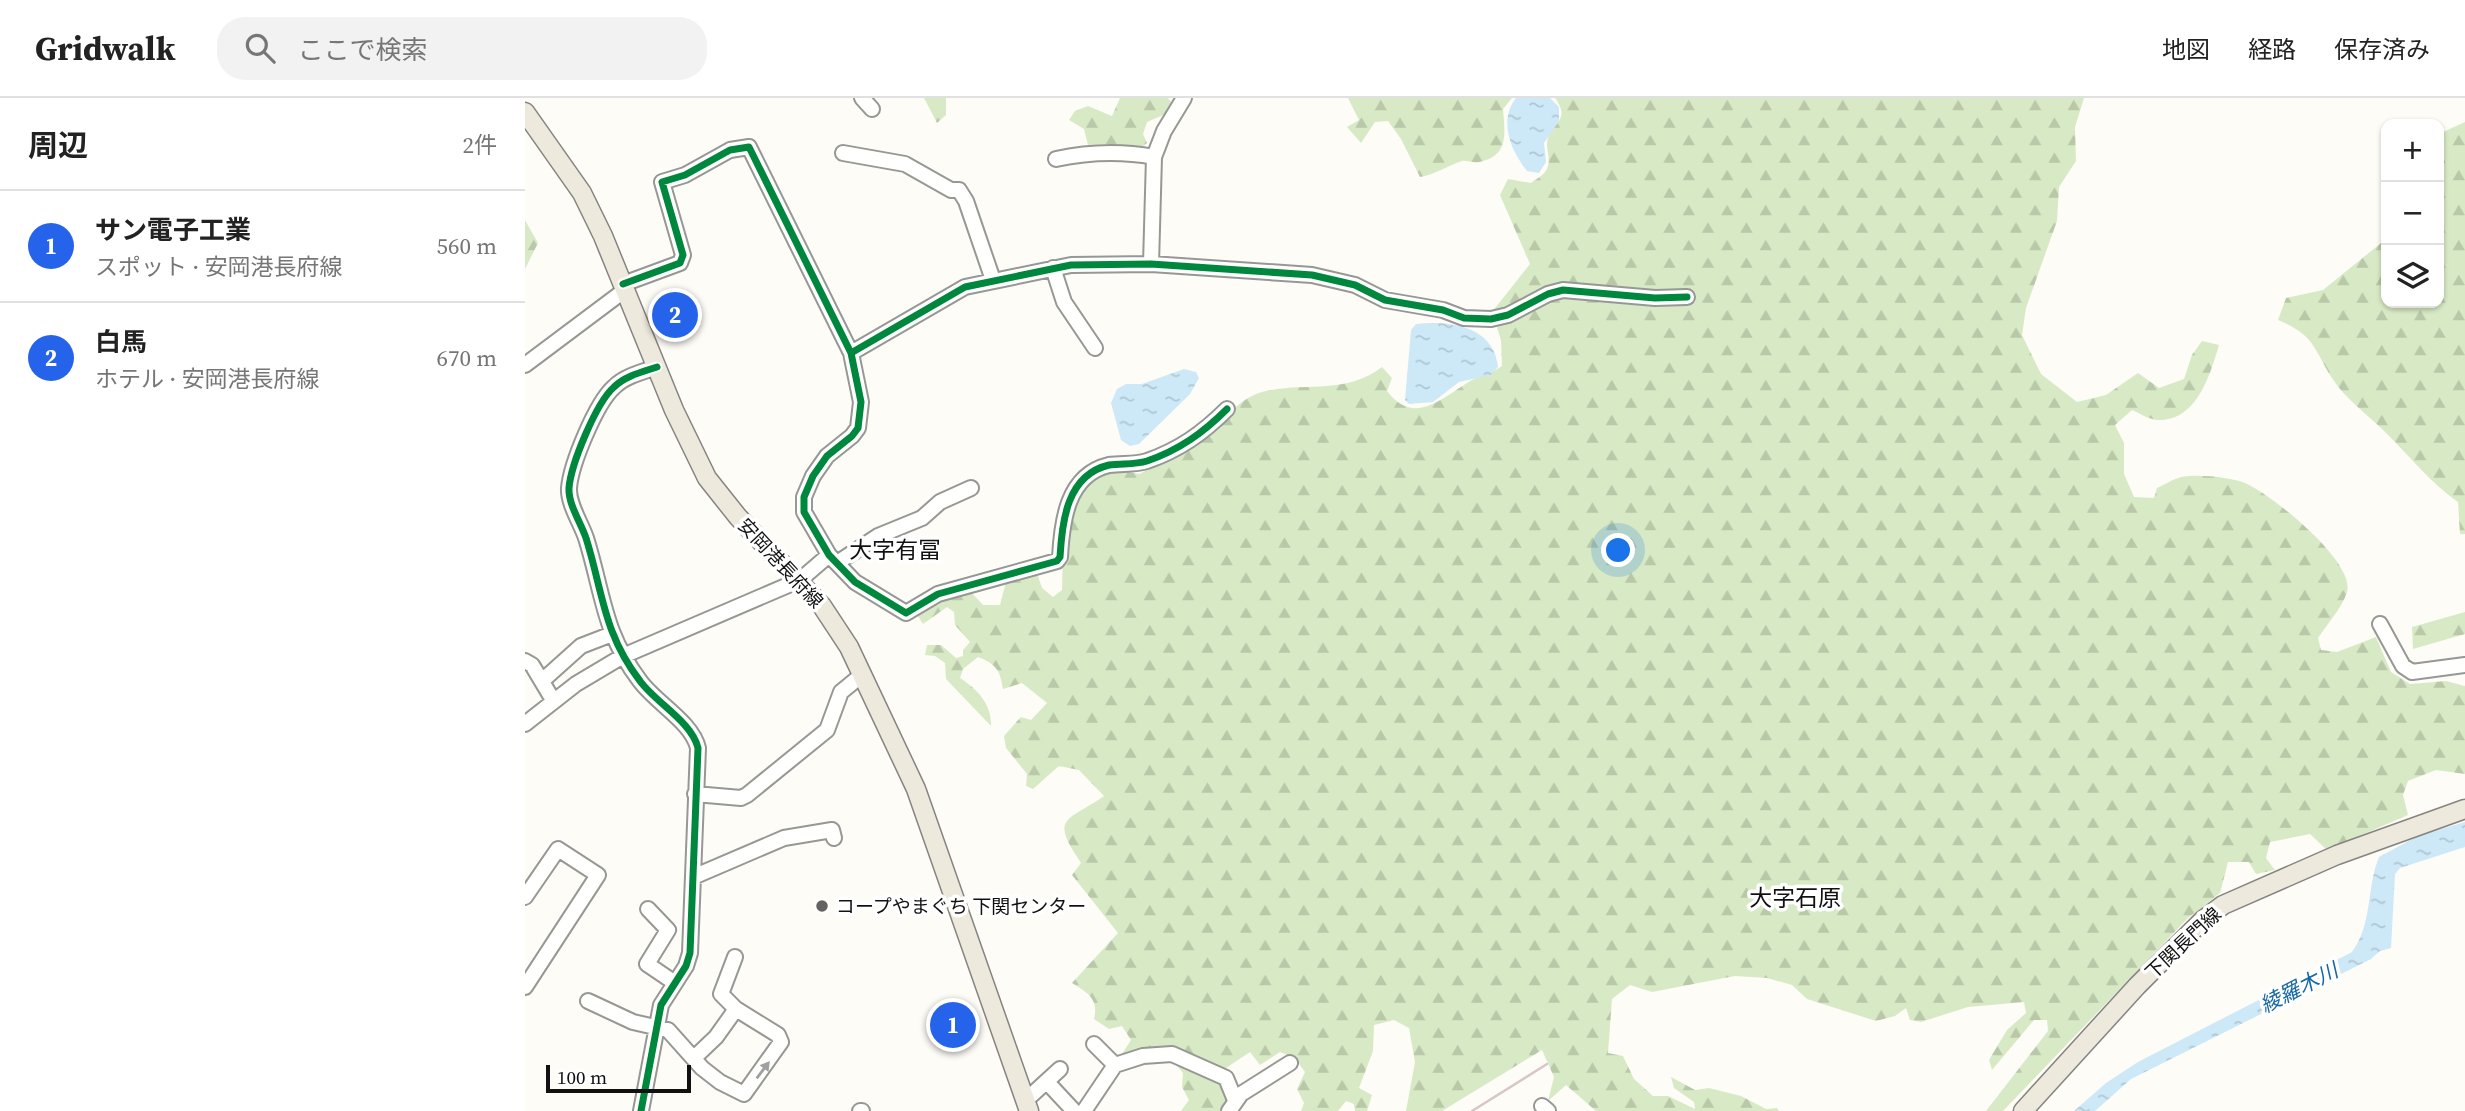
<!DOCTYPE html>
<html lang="ja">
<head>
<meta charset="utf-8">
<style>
	body { margin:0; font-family:"Source Serif 4","Noto Sans JP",serif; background:#f2f2f2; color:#222 }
	.controls { position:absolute; right:21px; top:21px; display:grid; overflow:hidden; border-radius:14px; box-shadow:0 2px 5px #0004 }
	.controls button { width:63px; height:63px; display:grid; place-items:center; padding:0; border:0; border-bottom:2px solid #e0e0e0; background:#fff; color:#222; font:35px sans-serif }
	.scale { position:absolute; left:21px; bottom:18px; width:145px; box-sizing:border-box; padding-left:7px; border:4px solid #111; border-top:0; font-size:19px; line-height:24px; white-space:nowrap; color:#111; -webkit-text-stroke:5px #fff; paint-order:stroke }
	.you { position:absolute; left:1094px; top:453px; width:24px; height:24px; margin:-18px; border:5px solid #fff; border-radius:50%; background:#1a73e8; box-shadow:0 0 0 10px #1a73e833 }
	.badge { display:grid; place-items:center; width:46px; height:46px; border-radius:50%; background:#2563eb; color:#fff; font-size:23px; font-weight:700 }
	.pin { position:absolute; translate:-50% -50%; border:4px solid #fff; box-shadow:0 2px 7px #0006 }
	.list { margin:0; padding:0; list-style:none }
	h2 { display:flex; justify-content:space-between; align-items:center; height:91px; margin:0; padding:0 28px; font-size:30px }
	h2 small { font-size:23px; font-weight:400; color:#767676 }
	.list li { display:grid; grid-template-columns:46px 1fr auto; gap:21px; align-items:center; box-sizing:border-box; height:112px; padding:0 28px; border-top:2px solid #e0e0e0 }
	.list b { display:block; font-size:26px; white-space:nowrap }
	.list p { margin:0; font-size:23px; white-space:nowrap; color:#767676 }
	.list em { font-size:23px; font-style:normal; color:#767676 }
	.icon { flex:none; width:38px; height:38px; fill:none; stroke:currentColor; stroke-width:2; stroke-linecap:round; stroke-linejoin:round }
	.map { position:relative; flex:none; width:1940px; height:1013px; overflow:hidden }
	header { display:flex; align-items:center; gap:42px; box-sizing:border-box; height:98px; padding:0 35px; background:#fff; border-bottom:2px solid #e0e0e0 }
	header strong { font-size:33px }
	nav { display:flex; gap:38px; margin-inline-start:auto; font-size:24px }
	.search { width:490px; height:63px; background:#f2f2f2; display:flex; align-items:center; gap:18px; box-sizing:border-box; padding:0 24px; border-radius:28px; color:#767676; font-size:26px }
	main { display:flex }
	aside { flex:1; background:#fff }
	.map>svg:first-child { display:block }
	.forest { fill:url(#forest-firs) }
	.water { fill:url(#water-ripples) }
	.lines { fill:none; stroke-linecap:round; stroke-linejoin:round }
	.minor-casing { stroke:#979795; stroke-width:18 }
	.major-casing { stroke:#858482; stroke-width:21 }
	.minor { stroke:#fffffe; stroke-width:14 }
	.major { stroke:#ede9dc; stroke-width:18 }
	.rail { stroke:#d9c6c7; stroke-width:2.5 }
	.cycleway-casing { stroke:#fff; stroke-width:11 }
	.cycleway { stroke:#00873e; stroke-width:7 }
	.oneway { fill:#a0a09f }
	.poi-dot { fill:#646362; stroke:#fff; stroke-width:2.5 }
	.labels { text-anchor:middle; stroke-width:7; stroke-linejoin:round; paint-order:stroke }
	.street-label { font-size:19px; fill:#111; stroke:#fff }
	.poi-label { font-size:19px; fill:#111; stroke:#fff; text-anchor:start }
	.water-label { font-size:21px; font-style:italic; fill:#1768a6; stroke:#fff }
	.quarter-label { font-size:23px; fill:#111; stroke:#fff }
</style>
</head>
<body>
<header>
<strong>Gridwalk</strong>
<div class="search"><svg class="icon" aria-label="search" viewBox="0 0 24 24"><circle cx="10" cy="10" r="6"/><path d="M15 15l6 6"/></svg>ここで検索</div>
<nav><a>地図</a><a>経路</a><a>保存済み</a></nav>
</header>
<main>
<aside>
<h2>周辺<small>2件</small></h2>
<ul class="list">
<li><span class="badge">1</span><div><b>サン電子工業</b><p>スポット · 安岡港長府線</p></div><em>560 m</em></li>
<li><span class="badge">2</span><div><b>白馬</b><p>ホテル · 安岡港長府線</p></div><em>670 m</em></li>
</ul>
</aside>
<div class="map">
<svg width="1940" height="1013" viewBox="0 0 1940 1013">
	<defs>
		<pattern id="forest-firs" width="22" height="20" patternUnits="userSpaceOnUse" patternTransform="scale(1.75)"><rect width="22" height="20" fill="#d8eac5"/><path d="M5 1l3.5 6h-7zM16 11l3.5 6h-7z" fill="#b8c8a8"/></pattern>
		<pattern id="water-ripples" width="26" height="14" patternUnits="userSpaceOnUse" patternTransform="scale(1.75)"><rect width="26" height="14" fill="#cde8f7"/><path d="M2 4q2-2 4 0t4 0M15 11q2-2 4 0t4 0" fill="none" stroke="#afc6d3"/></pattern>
	</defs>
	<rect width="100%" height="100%" fill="#fdfcf7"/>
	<path class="forest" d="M399,0H421V17L412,25Z
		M595,0H643L646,4L643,15L622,24L618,36L622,45L612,52L585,46L563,47L559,31L544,22L550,13L563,8L587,18Z
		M823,0H987L978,11C980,36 984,58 954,64C948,65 942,62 937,63C922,68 911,76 895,79L876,41L863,23L850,24L836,45L822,29L834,22Z
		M1030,0H1559L1550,29L1551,63L1534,89L1532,123L1501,210L1497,237L1516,276L1552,304L1581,297L1613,275L1634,290L1659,281L1667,257L1677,243L1694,247C1685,277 1672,323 1633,322C1625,322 1614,315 1607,312L1590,327L1599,345V376L1609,399L1629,400L1632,390C1639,387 1648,381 1656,379C1673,376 1704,379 1720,385C1746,396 1831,464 1822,494C1817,510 1802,526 1793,540L1796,552L1812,554L1851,539L1866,574L1885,586L1921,583L1940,588V676L1911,672L1883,683L1878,697L1883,717L1802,752L1785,736L1745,744L1741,760L1750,772L1731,776L1724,764H1703L1695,795L1663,820L1478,1013H1461L1523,933L1522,922H1509L1467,972L1464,962L1482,932L1501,915L1499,904L1443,909L1396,924L1385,922L1381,910L1370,918L1351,923L1282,901L1267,887L1242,880L1210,878L1127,894L1105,887L1087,901L1083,955L1098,958L1109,981L1128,998H1143L1170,1011L1169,1004L1149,990L1146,979L1170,992L1184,990L1216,998L1241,1011L1252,1010L1254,1013H1071L1041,987L1023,1003L1029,979L1017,952L917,1013H881L890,964L884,930L869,922L849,927L848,953L834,990L847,997L842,1013H830L829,1006L821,1003L813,1013H776L779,1005L772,991L780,974L770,960L755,954L735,967L725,954L698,972L706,1002L700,1013H656L664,1002L657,989L658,975L644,958L606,961L597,956L606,942L597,928L584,931L569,921C574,901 563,895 547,885L593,835L547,777L556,765C524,718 542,724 579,698L554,672L534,668L508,691L501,688L502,676L481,650L479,638L496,619L506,622L522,605L497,585L478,591C475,572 471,566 453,559L438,571L435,580C452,591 467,606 466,628L421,581L420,565L410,558L400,557L402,547H416L431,560L438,558V552L445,544L430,527L429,514L422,509L398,526L391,515L410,502L444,492L458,507H475L481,484L512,475L517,490L528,499L537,492L538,454L549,399L570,380L590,372L615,376C636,362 661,353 681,337C702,321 713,299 741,293C781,284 820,297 857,269L867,280L862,293C890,330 919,298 947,282C957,277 967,275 977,268L976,242L967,214L1005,166L975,97L983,81L1006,85C1010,82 1017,78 1020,74C1027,65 1022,56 1022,46C1023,25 1048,24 1030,0Z
		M1940,24V436H1935L1933,404C1904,384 1884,357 1859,333C1843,317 1821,301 1809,283C1789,253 1791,237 1753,222L1761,200L1798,192L1861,141V205H1914V44L1918,34Z
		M0,122L13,145L0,171Z
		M1940,514V536L1888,551L1887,529Z"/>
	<path class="water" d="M991,0H1025L1034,9V23L1019,45L1021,64L1014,75L1002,73C986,53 973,23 991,0Z
		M891,226C925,222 969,228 973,269L966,277L934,284L908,304L884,306L880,302L886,232Z
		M659,271L671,274L674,280L665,296L614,346L605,348L596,342L586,305L592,291L601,286H617Z
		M1940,724V749L1875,770L1870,776L1866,850L1855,853L1846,861L1606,981L1570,1013H1549L1581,985L1613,964L1827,854C1848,825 1841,791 1854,759L1893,738Z"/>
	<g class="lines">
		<defs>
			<path id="minor" d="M337,0L347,11
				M318,55L380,66L426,92H434L441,103L468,182
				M531,61C564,54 596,53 629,59
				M626,166L629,59L639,33L659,0
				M528,170L539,204L570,250
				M98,186L155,165L158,157L137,84L160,77L205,52L224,49L326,255L336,304L333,330L327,338L302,358L288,378L279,399V414L304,457L330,484L381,515L413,496L532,463L535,459C537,423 542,377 584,367C597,365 609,367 622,363C654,352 678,335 702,311
				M326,255L440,189L546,167L626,166L787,177L830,187L860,202L918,212L939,220L966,221L983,217L1023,196L1038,192L1130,200L1162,199
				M0,267L100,192
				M312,465L353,438L397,420L415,404L446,390
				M1855,526L1878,568L1887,574L1940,567
				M0,563L7,567L28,602
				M17,583L56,548L87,536
				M0,626L51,586L98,558L275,482L304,457
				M170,696L216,700L222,697L302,632L316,594L338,576
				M168,779L259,740L307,732L309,740
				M0,799L33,751L73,777L0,889
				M123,811L143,832L122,866L150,885
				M63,903L108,924L143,932L177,970L195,984L219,996L256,944L253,937L211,911L196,896L210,859
				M170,959L191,939L211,911
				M590,967L618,958L647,956L701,980L710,1002
				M522,984L549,1013
				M500,1003L535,971
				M1017,1008L1023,1013
				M116,1013L136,907L161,868L165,855L173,650C167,624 131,605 115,583C78,535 78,494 61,440C56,425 43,406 44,390C46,366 71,305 89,289C100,278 117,274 132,269
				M335,1013H337
				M559,1013L590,967L569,946
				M704,1013L716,996L765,965"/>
			<path id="major" d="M0,14L57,95L78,138L149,312L182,380L213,419L297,508L324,549L391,691L504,1013
				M1498,1013L1612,888L1678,822L1698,807L1812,757L1940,711"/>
		</defs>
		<use href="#minor" class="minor-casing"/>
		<use href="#major" class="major-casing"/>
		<use href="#minor" class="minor"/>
		<use href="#major" class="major"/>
		<path class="rail" d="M947,1013L1022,966"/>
		<defs>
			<path id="cycleway" d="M98,186L155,165L158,157L137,84L160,77L205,52L224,49L326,255L336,304L333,330L327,338L302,358L288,378L279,399V414L304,457L330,484L381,515L413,496L532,463L535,459C537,423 542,377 584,367C597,365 609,367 622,363C654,352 678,335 702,311
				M326,255L440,189L546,167L626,166L787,177L830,187L860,202L918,212L939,220L966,221L983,217L1023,196L1038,192L1130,200L1162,199
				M116,1013L136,907L161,868L165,855L173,650C167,624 131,605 115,583C78,535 78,494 61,440C56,425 43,406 44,390C46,366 71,305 89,289C100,278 117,274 132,269"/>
		</defs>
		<use href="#cycleway" class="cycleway-casing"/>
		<use href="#cycleway" class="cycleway"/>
	</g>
	<defs><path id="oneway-solid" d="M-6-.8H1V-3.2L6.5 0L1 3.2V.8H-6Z" transform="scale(1.75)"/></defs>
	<use class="oneway" href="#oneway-solid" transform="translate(238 972) rotate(-53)"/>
	<circle class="poi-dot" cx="297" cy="808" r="7"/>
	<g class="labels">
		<g class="street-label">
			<text transform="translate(256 465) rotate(47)" y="7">安岡港長府線</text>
			<text transform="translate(1658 845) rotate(-43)" y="7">下関長門線</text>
		</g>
		<g class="poi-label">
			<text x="311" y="815">コープやまぐち 下関センター</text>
		</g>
		<g class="water-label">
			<text transform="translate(1774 890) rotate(-27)" y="7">綾羅木川</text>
		</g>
		<g class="quarter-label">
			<text x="370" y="460">大字有冨</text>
			<text x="1270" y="808">大字石原</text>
		</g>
	</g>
</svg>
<div class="controls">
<button>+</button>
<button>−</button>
<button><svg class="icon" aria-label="layers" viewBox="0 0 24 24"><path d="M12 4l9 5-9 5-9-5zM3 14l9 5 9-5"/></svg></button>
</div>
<div class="scale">100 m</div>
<div class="you"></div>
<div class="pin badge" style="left:428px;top:927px">1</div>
<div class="pin badge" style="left:150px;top:217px">2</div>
</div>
</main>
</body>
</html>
